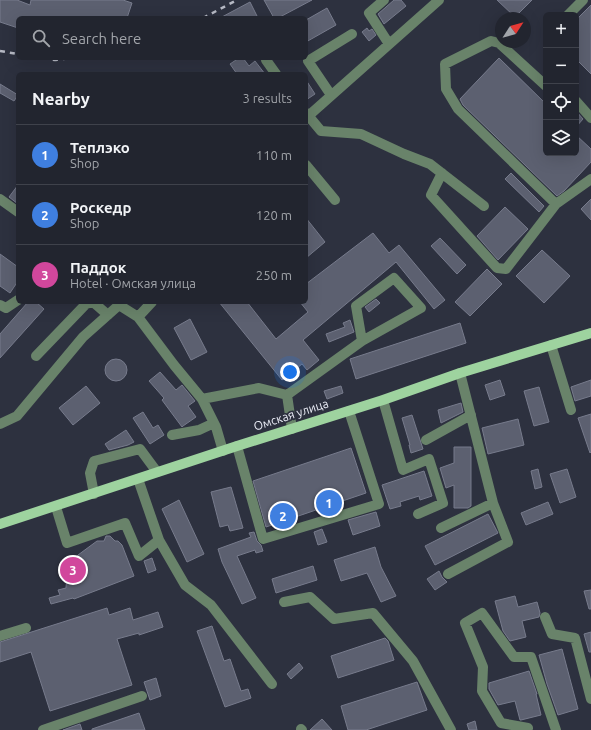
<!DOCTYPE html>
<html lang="en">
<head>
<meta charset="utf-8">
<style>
	body { margin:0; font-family:Ubuntu,sans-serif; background:#2e313b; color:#f1f3f6 }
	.controls { position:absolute; right:12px; top:12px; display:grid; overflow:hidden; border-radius:6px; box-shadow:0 4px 16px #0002 }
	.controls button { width:36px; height:36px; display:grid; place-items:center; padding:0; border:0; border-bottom:1px solid #3f424b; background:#22252f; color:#f1f3f6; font:20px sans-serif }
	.compass { position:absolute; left:495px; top:12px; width:36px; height:36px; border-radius:50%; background:#22252f; box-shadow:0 4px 16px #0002; rotate:54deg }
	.you { position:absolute; left:290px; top:372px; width:14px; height:14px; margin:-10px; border:3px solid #fff; border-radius:50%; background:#1a73e8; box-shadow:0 0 0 6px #1a73e833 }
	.badge { display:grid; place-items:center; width:26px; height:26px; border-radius:50%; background:#60d56b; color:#fff; font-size:13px; font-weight:700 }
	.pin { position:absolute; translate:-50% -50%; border:2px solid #fff; box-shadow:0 1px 4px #0006 }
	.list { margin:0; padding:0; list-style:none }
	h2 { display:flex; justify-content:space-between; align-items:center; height:52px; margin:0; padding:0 16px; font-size:17px }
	h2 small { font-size:13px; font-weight:400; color:#a2a5aa }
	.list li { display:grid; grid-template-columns:26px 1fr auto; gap:12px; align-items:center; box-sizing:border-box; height:60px; padding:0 16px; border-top:1px solid #3f424b }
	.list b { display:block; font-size:15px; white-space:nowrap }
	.list p { margin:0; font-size:13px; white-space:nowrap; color:#a2a5aa }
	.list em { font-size:13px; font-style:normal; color:#a2a5aa }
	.icon { flex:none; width:22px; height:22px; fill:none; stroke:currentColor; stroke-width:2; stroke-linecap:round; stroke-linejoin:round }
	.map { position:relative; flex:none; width:591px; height:730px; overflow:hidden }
	.search { position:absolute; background:#22252f; box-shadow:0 4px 16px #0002; left:16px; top:16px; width:292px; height:44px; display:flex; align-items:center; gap:10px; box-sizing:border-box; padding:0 14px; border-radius:6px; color:#a2a5aa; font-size:15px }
	.panel { position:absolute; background:#22252f; box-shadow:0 4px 16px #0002; left:16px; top:72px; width:292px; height:232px; border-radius:6px }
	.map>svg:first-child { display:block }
	.building { fill:#5c6070; stroke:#777b8c }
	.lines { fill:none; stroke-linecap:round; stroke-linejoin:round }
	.minor { stroke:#69836a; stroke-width:10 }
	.major { stroke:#9ed39f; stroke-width:10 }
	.rail { stroke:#b6b9c4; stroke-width:2.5; stroke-dasharray:5 5; stroke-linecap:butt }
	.labels { text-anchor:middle; stroke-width:3.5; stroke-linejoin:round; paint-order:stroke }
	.street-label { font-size:12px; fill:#eaecf6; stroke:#2d313f }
</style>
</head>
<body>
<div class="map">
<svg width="591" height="730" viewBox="0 0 591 730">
	<rect width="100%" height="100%" fill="#2d313f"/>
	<path class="building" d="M0,0H17L30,5L31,0H123L132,3L127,18H18V28L0,22Z
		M264,0H312L278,18H274Z
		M394,0H401L406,6L384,24L378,14Z
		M497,0H532L515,17Z
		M250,2L258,18H220Z
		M591,5V74L576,59V20Z
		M327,8L336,25L306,42V20Z
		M367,28L369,31L372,29L376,35L369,41L362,32Z
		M239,58H243L249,66L255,61L265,74H237L230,64Z
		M499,58L546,104V153H576V135L591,149V162L564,191L557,196L463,105L460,99Z
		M306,80L315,94L306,100Z
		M0,84L18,95L14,101L0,93Z
		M576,111L583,119L576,127Z
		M511,173L544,206L539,212L505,179Z
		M18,185V204L9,197Z
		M591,199V220L581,209Z
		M505,207L528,229L498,260L477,236Z
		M306,218L325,242L306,258Z
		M373,233L389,253L399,245L445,300L434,309L396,262L303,340L319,360L307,370L302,364L282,380L219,302H247L276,339L308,312L300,302H306V284Z
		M440,238L466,265L457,274L431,246Z
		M542,250L570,276L544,303L516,276Z
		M0,254L18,267V281L10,293L0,286Z
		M487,269L502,284L470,316L455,302Z
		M376,299L380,303L369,312L365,307Z
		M28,302H36L44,309L0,358V334Z
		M190,319L207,352L191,360L174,328Z
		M350,320L354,332L329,342L326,334L345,327L343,323Z
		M460,323L466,343L356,379L350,359Z
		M105 370a11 11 0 1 1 22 0a11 11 0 1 1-22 0Z
		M160,372L176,390L182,385L195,401L188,406L196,417L183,426L182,427L162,400L164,398L149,381Z
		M500,380L505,395L490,400L485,385Z
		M591,380V396L575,401L571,387Z
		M86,386L100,403L73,425L59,408Z
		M341,386L343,393L327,399L324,391Z
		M539,387L549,422L534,426L524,391Z
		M461,403L463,412L441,423L438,410Z
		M143,412L153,428L158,425L164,435L150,444L133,418Z
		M591,414V452L590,453L578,418Z
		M412,415L423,449L411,453L409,445H410L402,418Z
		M518,419L524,445L488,454L482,428Z
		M126,430L134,442L128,445L109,450L105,444Z
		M454,447H471V506L468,508H454V485L446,488L440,468L454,463Z
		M351,448L366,493L266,527L253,481Z
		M538,469L542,487L535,489L531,471Z
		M567,469L576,497L560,503L550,474Z
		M424,471L432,496L420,500L419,496L400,502L401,506L390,509L382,485Z
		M231,487L243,528L230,531L228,525L220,527L211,492Z
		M179,500L204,554L187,562L162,509Z
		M548,502L553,514L526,525L521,513Z
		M376,512L380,526L353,535L348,520Z
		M488,514L498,533L435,565L425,546Z
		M322,529L327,542L318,545L314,532Z
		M254,532L257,541L261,545L263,551L256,553L255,550L237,556L256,598L242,604L222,562L218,549L251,537L249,533Z
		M106,536H110L115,541H118L122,545L134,576L74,599L73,598L51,604L49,598L60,595L58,590L66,588L67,572V566L72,564L78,555L97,541H104Z
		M375,547L381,567L396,596L381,602L367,573L341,581L334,560Z
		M152,558L156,570L148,573L144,561Z
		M313,566L317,580L276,593L272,579Z
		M439,571L442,577L447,582L435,590L427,579Z
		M591,590V609H589L584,591Z
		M515,596L518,607L537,602L540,613L539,617L522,621L526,637L510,641L503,631L495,601Z
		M107,608L109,615L130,608L133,620L158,612L163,627L139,635V633L117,639L132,685L50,711L31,652L0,662V642Z
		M212,626L224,661L230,659L241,691L248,689L251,698L225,707L197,631Z
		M591,632V652H589L584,634Z
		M385,638L388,641L394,660L338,678L331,656Z
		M562,649L578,709L558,715L547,684L539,655Z
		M299,663L303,668L291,679L287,674Z
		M529,671L537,694H536L541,715L521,720H520L515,701L498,705L489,689V683Z
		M156,678L161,696L150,700L144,682Z
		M417,682L427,710L366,730H348L341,706Z
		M139,713L145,730H92V729Z
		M322,719L332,730H310Z
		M475,721L477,730H469L467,724Z
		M80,724L82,730H63Z"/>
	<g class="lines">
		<path class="minor" d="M384,0L369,13L389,44
			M568,15L583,0
			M266,60L276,74
			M546,86L499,43L491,41L445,64L446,89L458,109L556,204
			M331,95L308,61L352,34
			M576,101L591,118
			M306,113L321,131L361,134L404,154L430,164L484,206
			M306,118L439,0
			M306,165L335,200
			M442,173L431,195L497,268L506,269L556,204L591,179
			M0,199L18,212
			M0,305L6,308L18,300
			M138,317L152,302
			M551,345L571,410
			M36,356L86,304L93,302L108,315
			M202,399L259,388L287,395
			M383,400L403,470L429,459L443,503L418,514
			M0,424L17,416L83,337L119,305L138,317L174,365L202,399L216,427L223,451
			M292,429L287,395L362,341L356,306L394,278L421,308L362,341
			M172,435L199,430L214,423
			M426,440L471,415
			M237,446L263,539L379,504L349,411
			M138,479L159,540L185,585L211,605L272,684
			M94,494L90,473L94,461L140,449L157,472
			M56,507L67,543L125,523L139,556L159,540
			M441,528L493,503L460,373
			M448,574L508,542L493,503
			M284,602L310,597L334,619L373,613L413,661L451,730
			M545,617L552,634L575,638L591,699
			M0,636L26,628
			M528,728L501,723L482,691L483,667L465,623L482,613L514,657H531L556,730
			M301,729L302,730
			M43,730L142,696"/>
		<path class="major" d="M0,524L237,446L383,400L460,373L591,333"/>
		<path class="rail" d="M203,18L237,0
			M0,51L18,54
			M43,58L55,60L72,58"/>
	</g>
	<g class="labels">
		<g class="street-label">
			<text transform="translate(291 415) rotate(-18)" y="4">Омская улица</text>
		</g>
	</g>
</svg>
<div class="controls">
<button>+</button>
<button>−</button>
<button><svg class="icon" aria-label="locate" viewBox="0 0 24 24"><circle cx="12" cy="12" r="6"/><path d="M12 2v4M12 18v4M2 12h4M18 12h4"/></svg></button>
<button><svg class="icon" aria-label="layers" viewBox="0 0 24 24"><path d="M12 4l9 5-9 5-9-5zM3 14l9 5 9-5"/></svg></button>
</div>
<svg class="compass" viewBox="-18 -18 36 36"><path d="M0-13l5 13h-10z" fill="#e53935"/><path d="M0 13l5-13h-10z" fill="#a2a5aa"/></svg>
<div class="you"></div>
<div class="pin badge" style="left:329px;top:503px;background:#3f7fe0">1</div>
<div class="pin badge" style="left:283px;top:516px;background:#3f7fe0">2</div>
<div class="pin badge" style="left:73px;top:570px;background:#d1479c">3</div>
<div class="search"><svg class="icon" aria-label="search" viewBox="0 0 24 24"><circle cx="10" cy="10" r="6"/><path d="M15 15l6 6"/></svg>Search here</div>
<section class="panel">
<h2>Nearby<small>3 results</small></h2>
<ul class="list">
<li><span class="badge" style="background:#3f7fe0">1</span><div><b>Теплэко</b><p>Shop</p></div><em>110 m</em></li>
<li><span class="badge" style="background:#3f7fe0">2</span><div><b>Роскедр</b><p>Shop</p></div><em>120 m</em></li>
<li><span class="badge" style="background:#d1479c">3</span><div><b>Паддок</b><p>Hotel · Омская улица</p></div><em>250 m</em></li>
</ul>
</section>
</div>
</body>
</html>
